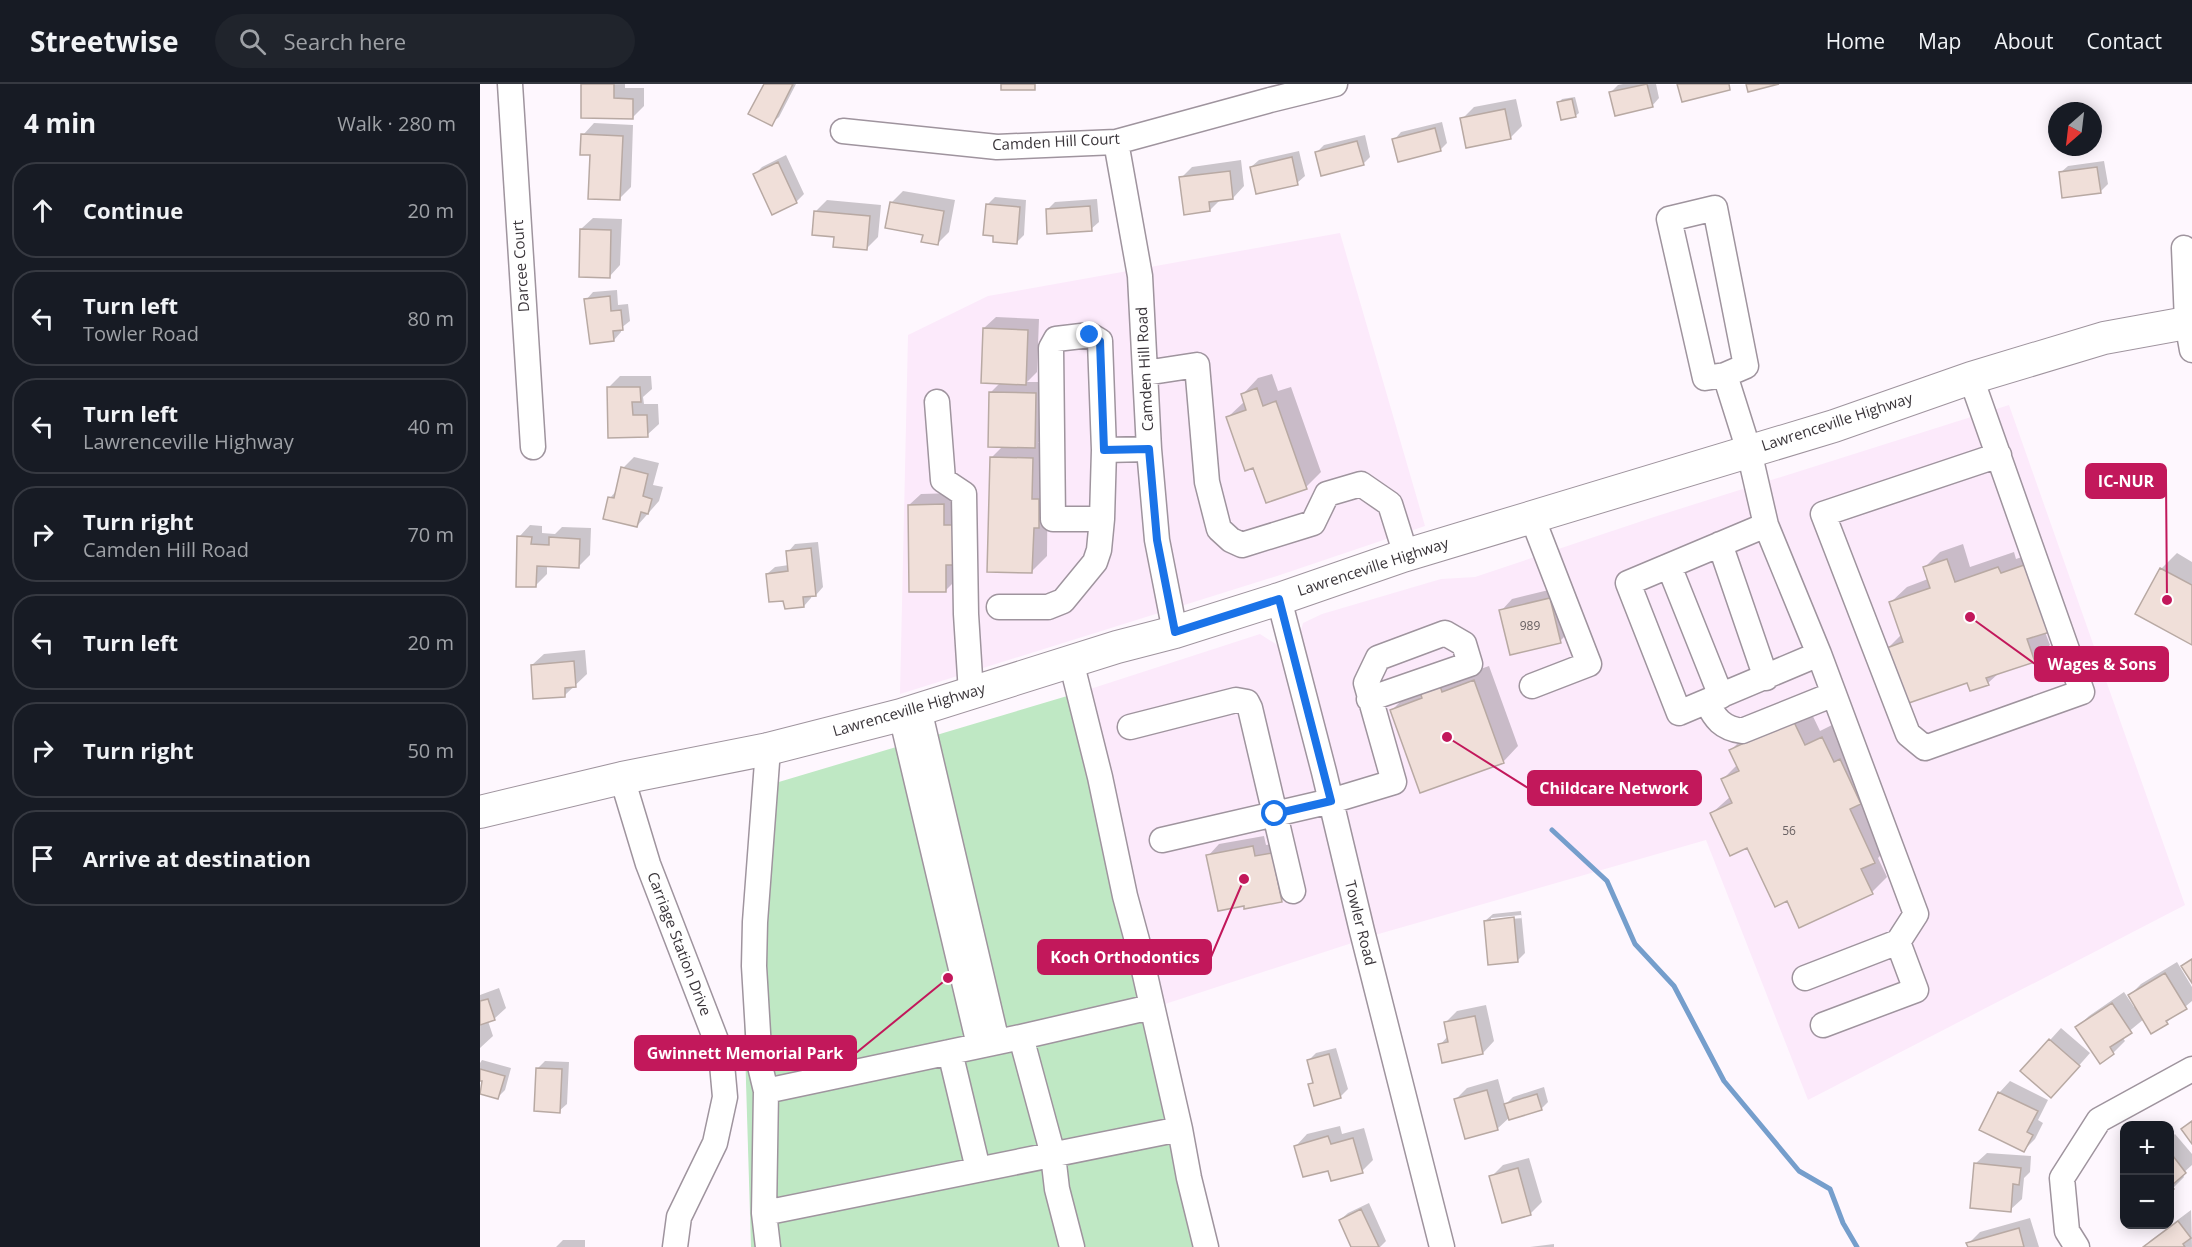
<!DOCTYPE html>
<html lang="en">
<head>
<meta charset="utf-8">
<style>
	body { margin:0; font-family:"Open Sans",sans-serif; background:#20242c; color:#f1f3f6 }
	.controls { position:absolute; right:18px; bottom:18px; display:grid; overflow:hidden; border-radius:12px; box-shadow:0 3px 15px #0003 }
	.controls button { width:54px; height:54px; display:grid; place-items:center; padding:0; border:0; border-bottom:2px solid #363941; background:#171b24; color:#f1f3f6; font:30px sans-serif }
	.compass { position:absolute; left:1568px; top:18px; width:54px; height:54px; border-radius:50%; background:#171b24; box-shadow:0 3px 15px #0003; rotate:208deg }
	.stop { position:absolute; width:18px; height:18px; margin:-14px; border:4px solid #1a73e8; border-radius:50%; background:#fff }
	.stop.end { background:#1a73e8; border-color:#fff; box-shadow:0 2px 6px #0008 }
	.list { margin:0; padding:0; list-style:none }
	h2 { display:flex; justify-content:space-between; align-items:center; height:78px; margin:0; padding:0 24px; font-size:26px }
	h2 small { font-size:20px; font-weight:400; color:#9ea1a6 }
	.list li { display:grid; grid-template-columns:39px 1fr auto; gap:18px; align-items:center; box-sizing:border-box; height:96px; margin:0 12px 12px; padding:0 12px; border:2px solid #363941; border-radius:24px }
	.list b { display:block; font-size:22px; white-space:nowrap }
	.list p { margin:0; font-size:20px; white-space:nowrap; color:#9ea1a6 }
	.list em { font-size:20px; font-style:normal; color:#9ea1a6 }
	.icon { flex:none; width:33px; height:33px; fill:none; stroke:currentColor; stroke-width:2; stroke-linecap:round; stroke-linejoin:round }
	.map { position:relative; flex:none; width:1712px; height:1163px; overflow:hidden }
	header { display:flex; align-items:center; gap:36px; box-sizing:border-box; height:84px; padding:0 30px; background:#171b24; border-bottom:2px solid #363941 }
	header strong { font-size:28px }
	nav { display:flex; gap:33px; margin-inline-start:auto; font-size:21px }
	.search { width:420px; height:54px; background:#20242c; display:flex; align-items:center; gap:15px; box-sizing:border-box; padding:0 21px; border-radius:33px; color:#9ea1a6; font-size:22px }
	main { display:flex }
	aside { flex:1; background:#171b24 }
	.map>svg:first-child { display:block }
	.built { fill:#fceafb }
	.green { fill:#bfe8c4 }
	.shadow { fill:#0003; fill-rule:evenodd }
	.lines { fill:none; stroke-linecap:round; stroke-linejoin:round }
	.stream { stroke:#759ecc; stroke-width:5 }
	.building { fill:#f0dfd9; stroke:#b8a9a3; stroke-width:1.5 }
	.minor-casing { stroke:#9f949e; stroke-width:27 }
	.major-casing { stroke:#9f949e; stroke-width:34 }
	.minor { stroke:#fff; stroke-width:24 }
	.major { stroke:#fff; stroke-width:32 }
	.route { stroke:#1a73e8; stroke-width:8 }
	.labels { text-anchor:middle; stroke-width:5; stroke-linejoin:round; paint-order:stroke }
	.number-label { font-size:12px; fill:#686062 }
	.street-label { font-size:15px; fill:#3a353a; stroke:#fff }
	.leader { fill:none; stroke:#c2185b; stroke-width:2 }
	.callout-dot { fill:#c2185b; stroke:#fff; stroke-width:2 }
	.callout { fill:#c2185b; stroke:#c2185b; stroke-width:2 }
	.callout-label { font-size:16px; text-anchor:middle; font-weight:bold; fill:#fff }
</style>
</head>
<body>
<header>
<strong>Streetwise</strong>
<div class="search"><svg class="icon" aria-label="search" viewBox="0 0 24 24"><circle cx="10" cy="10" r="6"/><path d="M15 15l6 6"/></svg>Search here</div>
<nav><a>Home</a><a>Map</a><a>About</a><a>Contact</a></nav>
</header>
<main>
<aside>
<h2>4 min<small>Walk · 280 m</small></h2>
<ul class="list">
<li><svg class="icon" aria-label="ahead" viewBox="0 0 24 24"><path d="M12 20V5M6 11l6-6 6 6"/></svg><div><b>Continue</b></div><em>20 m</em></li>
<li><svg class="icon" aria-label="left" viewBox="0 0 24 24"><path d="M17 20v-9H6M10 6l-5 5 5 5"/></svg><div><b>Turn left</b><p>Towler Road</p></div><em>80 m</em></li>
<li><svg class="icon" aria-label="left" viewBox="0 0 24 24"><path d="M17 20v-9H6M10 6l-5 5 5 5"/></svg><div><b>Turn left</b><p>Lawrenceville Highway</p></div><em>40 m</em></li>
<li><svg class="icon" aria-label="right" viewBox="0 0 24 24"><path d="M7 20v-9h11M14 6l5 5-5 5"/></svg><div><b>Turn right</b><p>Camden Hill Road</p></div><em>70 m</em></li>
<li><svg class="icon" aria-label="left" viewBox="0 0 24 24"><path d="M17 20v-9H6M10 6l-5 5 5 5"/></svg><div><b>Turn left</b></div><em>20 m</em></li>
<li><svg class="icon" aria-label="right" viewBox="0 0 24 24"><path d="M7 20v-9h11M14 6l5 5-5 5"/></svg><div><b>Turn right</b></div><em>50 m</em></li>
<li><svg class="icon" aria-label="arrive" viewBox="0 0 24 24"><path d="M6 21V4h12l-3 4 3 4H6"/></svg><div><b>Arrive at destination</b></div></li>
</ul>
</aside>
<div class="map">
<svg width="1712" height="1163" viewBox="0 0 1712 1163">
	<rect width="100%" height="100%" fill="#fef7fe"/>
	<path class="built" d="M860,149L945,442L797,492L420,610L428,251L508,212Z
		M1529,321L1705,821L1328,1016L1226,756L895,851L819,555L823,539L842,530L961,495L995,493L1174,433Z
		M780,550L802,564L878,857L679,922L604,607Z"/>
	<path class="green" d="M604,607L734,1163H271L262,866L272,706Z"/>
	<path class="shadow" d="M103,0H145V4H164V22L152,34Z
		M286,0H316L299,33L291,40Z
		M1143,0H1176L1179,14L1172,22L1131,8L1138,1Z
		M1095,13L1099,29L1095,32L1079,19L1082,15Z
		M1036,15L1042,42L1030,54L982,35L994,23Z
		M962,38L967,59L960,66L914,56L921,48Z
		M114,39L153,41L151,103L140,114L111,70L103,51Z
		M885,51L890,73L883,80L837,68L844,61Z
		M819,67L825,92L817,99L771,83L779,76Z
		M306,71L324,110L317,117L293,129L275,90L282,83Z
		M761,76L764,102L753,114L740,116L730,126L701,94L712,83Z
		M1624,77L1628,100L1620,108L1580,89L1588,82Z
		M423,107L475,116L469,148L458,159L411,119Z
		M515,113L546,116L544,151L536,159L515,151L507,121Z
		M617,115L619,138L611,145L567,126L575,118Z
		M347,116L401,121L398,153L386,165L356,152L335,128Z
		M113,134L142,135L140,181L129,193L101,145Z
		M137,206L138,221L148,220L150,237L141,244V248L134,256L106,216L113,208Z
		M516,233L559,235L557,288L547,298H566V351L558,359H568L567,472L552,487L512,373L523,362L510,309L521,298L504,244Z
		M792,290L798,307L811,303L841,388L826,403L774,382L748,333L765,317L763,310L778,294Z
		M140,292H171L172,305L163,313L164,320H178L179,340L167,351L128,304Z
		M154,373L179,379L173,401L183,403L179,417L157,442L130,414L137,406L143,384Z
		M475,409L477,495L466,506L429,421L441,410Z
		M50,441L62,442V449L75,450L82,443L111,444L110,471L98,483L67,481V490L55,502L39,453Z
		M338,458L343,503L336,511H331V514L324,522L305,515L287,490L295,483L309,481L308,468L315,460Z
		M1483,460L1490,483L1534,468L1536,475L1562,466L1565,548L1570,561L1554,577L1519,589L1508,599L1488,597L1406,566L1422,550L1411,518L1427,503L1448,495L1444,484L1460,468Z
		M1697,469L1712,478V559L1681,485Z
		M1081,503L1091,546L1080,557L1021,527L1032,515Z
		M105,566L107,590L85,611L52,581L64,570Z
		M1009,582L1038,662L1023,678L912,626L927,611Z
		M1289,622L1296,637L1328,622L1340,647L1358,638L1410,762L1398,774L1407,793L1392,808L1307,815L1267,762L1232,729L1251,712L1243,695L1258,680L1251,666L1266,651L1265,635Z
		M784,752L786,761L803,758L812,805L801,817L765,820L728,772L739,760Z
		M1041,827L1045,869L1038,876L1005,837L1013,830ZM1041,831L1042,834L1011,837V834Z
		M1697,878L1712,903V917L1687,938L1672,948L1664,935L1642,953L1645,957L1633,969L1620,977L1597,943L1609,932L1644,908L1654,923L1656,922L1650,911L1661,900Z
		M19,904L26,924L14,935L8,937L13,952L0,964V911Z
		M1006,921L1014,957L1003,969L960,961L968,952L965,939L977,927Z
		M1581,944L1610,969L1582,1001L1542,987Z
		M856,964L868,1005L860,1013L830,1001L834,997L828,977L836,969Z
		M2,976L31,984L25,1006L18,1013L4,996L0,995V979Z
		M65,977L89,978L87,1020L79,1027L58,984Z
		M1018,995L1025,1021L1033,1013L1064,1003L1068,1018L1061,1025L1030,1033L1017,1045L976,1015L987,1004Z
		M1530,997L1568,1016L1558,1036L1563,1039L1555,1055L1544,1066L1519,1009Z
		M860,1042L862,1050L884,1044L893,1076L882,1087L849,1085L816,1062L827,1050Z
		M1695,1050L1712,1070V1081L1702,1090L1704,1093L1690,1107V1054Z
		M1507,1069L1551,1072L1550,1088L1544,1094L1542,1115L1530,1126L1495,1080Z
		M1049,1074L1062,1118L1050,1130L1011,1093L1023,1081Z
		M889,1119L906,1157L900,1163H873L860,1136L868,1129Z
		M1711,1126L1712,1163H1664L1671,1156Z
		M1550,1134L1559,1163H1489L1488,1160L1500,1148Z
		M83,1156H105V1163H76Z
		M1074,1160V1163H1050Z"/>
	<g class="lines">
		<path class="stream" d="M1072,746L1127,797L1155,860L1194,902L1244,997L1319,1087L1350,1105L1363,1139L1377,1163"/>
	</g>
	<path class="building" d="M101,0H134V14L153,15V35L101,34Z
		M284,0H313L292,42L268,30Z
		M521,0H555V6H521Z
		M1167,0L1173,23L1135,32L1129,8Z
		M1197,0H1249L1250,6L1202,18Z
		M1266,0H1299L1268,8Z
		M1092,15L1096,33L1081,36L1077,18Z
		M1025,25L1031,55L986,64L980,34Z
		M955,44L961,67L918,78L912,55Z
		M101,50L143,52L140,116L108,115L110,71H100Z
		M877,57L884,81L841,92L835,68Z
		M812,73L818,101L776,110L770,83Z
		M298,78L317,119L292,131L273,90Z
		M1617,83L1621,109L1582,114L1579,88Z
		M750,87L753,115L729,118L730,127L704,131L699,93Z
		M410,118L464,127L458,161L441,158L443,151L405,144Z
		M506,120L540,123L537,160L513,158V152L503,151Z
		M610,122L612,147L567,150L566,125Z
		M334,127L390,132L387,166L353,163L354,153L332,151Z
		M100,145L131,146L130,194L99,193Z
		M130,212L131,227L141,226L143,246L133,247L134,257L110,260L104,215Z
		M503,244L548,246L546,301L501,299Z
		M127,303H160L161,318H152L153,331H167L168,353L128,354Z
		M777,304L783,322L796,317L827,405L786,419L773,384L765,387L746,333L766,326L761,310Z
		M509,308L556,309L555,364L508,363Z
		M510,373L553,374L552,415H559V444H554L552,489L507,488Z
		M141,383L168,390L163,412L172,415L168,430L161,428L157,443L123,435L128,413L134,414Z
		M464,420V441H473V481H466V508H429L428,421Z
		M37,452L52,453L51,460L69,461V453L100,455L99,484L57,482L56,503H36Z
		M331,464L336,512L323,513L324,523L305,525L303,517L289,518L286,490L308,487L306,467Z
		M1467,475L1475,498L1518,483L1521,489L1547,480L1570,548L1547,555L1555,578L1506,594L1509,601L1490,607L1487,599L1423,621L1404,565L1423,558L1409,518L1450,504L1443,483Z
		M1680,484L1712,501V561L1655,530Z
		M1070,514L1081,559L1030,571L1019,526Z
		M94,577L96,603L85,604V613L53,615L51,581Z
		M957,592L962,608L994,596L1024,679L940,709L910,626L942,614L937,599Z
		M1313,636L1325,661L1342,653L1354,678L1360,675L1381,720L1370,725L1395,779L1381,785L1393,810L1319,844L1307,817L1295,823L1267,764L1250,772L1230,729L1252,719L1241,695L1259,687L1249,666Z
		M773,762L775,772L792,769L802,818L764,825V822L738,827L726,771Z
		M1034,833L1038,878L1008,881L1004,837Z
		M1712,875V899L1701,882Z
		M1685,889L1707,925L1686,937L1688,940L1671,950L1648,911Z
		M8,915L15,936L0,941V917Z
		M1632,919L1652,949L1630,963L1634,970L1620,980L1595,943Z
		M995,932L1003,970L962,979L958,960L968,958L964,938Z
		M1569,955L1600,982L1571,1014L1540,987Z
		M849,970L861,1014L834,1022L828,1000L833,999L827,976Z
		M56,984L82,985L80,1029L54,1027Z
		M0,985L25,992L18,1015L0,1010L2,997H0Z
		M1007,1006L1018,1046L985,1055L974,1015Z
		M1518,1008L1558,1027L1547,1048L1553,1051L1544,1068L1499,1046Z
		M1057,1010L1062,1026L1029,1036L1024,1020Z
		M1712,1037V1060L1701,1045Z
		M848,1052L851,1060L873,1054L883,1089L851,1097L848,1087L823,1093L814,1062Z
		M1690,1068L1706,1089L1691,1102L1694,1105L1690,1109Z
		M1494,1079L1541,1084L1539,1101L1533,1100L1531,1128L1490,1124Z
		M1038,1084L1051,1131L1022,1139L1009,1092Z
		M881,1125L899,1163H871L859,1136Z
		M1698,1137L1711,1154L1703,1160L1705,1163H1663Z
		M1539,1144L1544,1163H1488L1486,1159Z"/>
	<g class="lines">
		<defs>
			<path id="minor" d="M30,0L53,363
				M363,47L517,63L636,58L790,16L855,0
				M636,58L660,192L669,365L677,456L695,548
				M1704,164L1707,238L1712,266
				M665,289L717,281L727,398L739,445L751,456L762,461L833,439L847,410L881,400L910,420L926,471
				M1245,291L1266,282L1235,124L1189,135L1225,294L1245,291L1269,367L1286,441L1148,499L1199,629L1339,570L1286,441
				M1491,294L1602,608L1445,664L1428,650L1343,430L1519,371
				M457,318L463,396L484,410L486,530L491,609
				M624,366L622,435H573L571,264L576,255L610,251L620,257L624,366L669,365
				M1052,433L1109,580L1052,602
				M1240,460L1286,594
				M1189,482L1241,612
				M799,515L844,688L882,847L962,1163
				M519,523H568L583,517L615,478L619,466L622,435
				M1339,570L1436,830L1418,858L1436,906L1343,941
				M591,577L620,693L645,812L658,860L700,1045L709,1094L726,1163
				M1227,618C1235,635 1242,644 1262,647L1354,610
				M439,625L517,958
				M421,631L499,961
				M650,643L756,616L767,618L770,624L813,807
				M142,694L168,780L241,969L245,1013L235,1059L199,1133L195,1163
				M682,756L851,717L914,698L886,599L898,574L965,549L984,560L990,580L889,615
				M1325,894L1418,858
				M541,953L573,1071L577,1105L592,1163
				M470,968L498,1085
				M286,1007L541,953L671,923
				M284,1129L700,1045
				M288,1163L284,1129L286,1007L280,982L274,882L275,838L288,665
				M1597,1163L1587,1147L1582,1094L1619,1036L1712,985"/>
			<path id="major" d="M0,728L142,694L288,665L421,631L637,563L695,548L799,515L923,472L1354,342L1491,294L1624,254L1712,238"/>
		</defs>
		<use href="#minor" class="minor-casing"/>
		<use href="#major" class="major-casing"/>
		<use href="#minor" class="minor"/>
		<use href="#major" class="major"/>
	</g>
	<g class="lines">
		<path class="route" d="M610,251L620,257L624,366L669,365L677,456L695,548L799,515L851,717L795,730"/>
	</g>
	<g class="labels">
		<g class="number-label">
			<text x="1050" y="546">989</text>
			<text x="1309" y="751">56</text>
		</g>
		<g class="street-label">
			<text transform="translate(576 58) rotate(-3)" y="5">Camden Hill Court</text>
			<text transform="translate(41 182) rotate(-94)" y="5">Darcee Court</text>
			<text transform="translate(665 285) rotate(-93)" y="5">Camden Hill Road</text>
			<text transform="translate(1357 338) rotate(-18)" y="5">Lawrenceville Highway</text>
			<text transform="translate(893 483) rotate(-18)" y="5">Lawrenceville Highway</text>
			<text transform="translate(429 626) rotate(-16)" y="5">Lawrenceville Highway</text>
			<text transform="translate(880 839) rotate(76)" y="5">Towler Road</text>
			<text transform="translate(199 860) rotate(69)" y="5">Carriage Station Drive</text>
		</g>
	</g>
	<path class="leader" d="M1687 516L1686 397M1490 533L1555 580M967 653L1048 704M764 795L731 873M468 894L376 969"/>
	<g class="callout-dot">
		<circle cx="1687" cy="516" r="6"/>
		<circle cx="1490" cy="533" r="6"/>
		<circle cx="967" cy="653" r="6"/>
		<circle cx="764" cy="795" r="6"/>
		<circle cx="468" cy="894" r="6"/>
	</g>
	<g class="callout">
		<rect x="1606" y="380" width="80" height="34" rx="6"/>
		<rect x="1555" y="563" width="133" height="34" rx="6"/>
		<rect x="1048" y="687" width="173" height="34" rx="6"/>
		<rect x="558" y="856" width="173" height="34" rx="6"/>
		<rect x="155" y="952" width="221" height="34" rx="6"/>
	</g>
	<g class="callout-label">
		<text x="1646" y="403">IC-NUR</text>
		<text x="1622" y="586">Wages &amp; Sons</text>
		<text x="1134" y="710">Childcare Network</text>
		<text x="645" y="879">Koch Orthodontics</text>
		<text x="265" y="975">Gwinnett Memorial Park</text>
	</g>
</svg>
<div class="controls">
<button>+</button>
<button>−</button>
</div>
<svg class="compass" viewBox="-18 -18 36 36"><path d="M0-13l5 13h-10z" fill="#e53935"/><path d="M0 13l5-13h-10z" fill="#9ea1a6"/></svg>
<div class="stop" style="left:795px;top:730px"></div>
<div class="stop end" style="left:610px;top:251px"></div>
</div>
</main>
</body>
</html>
